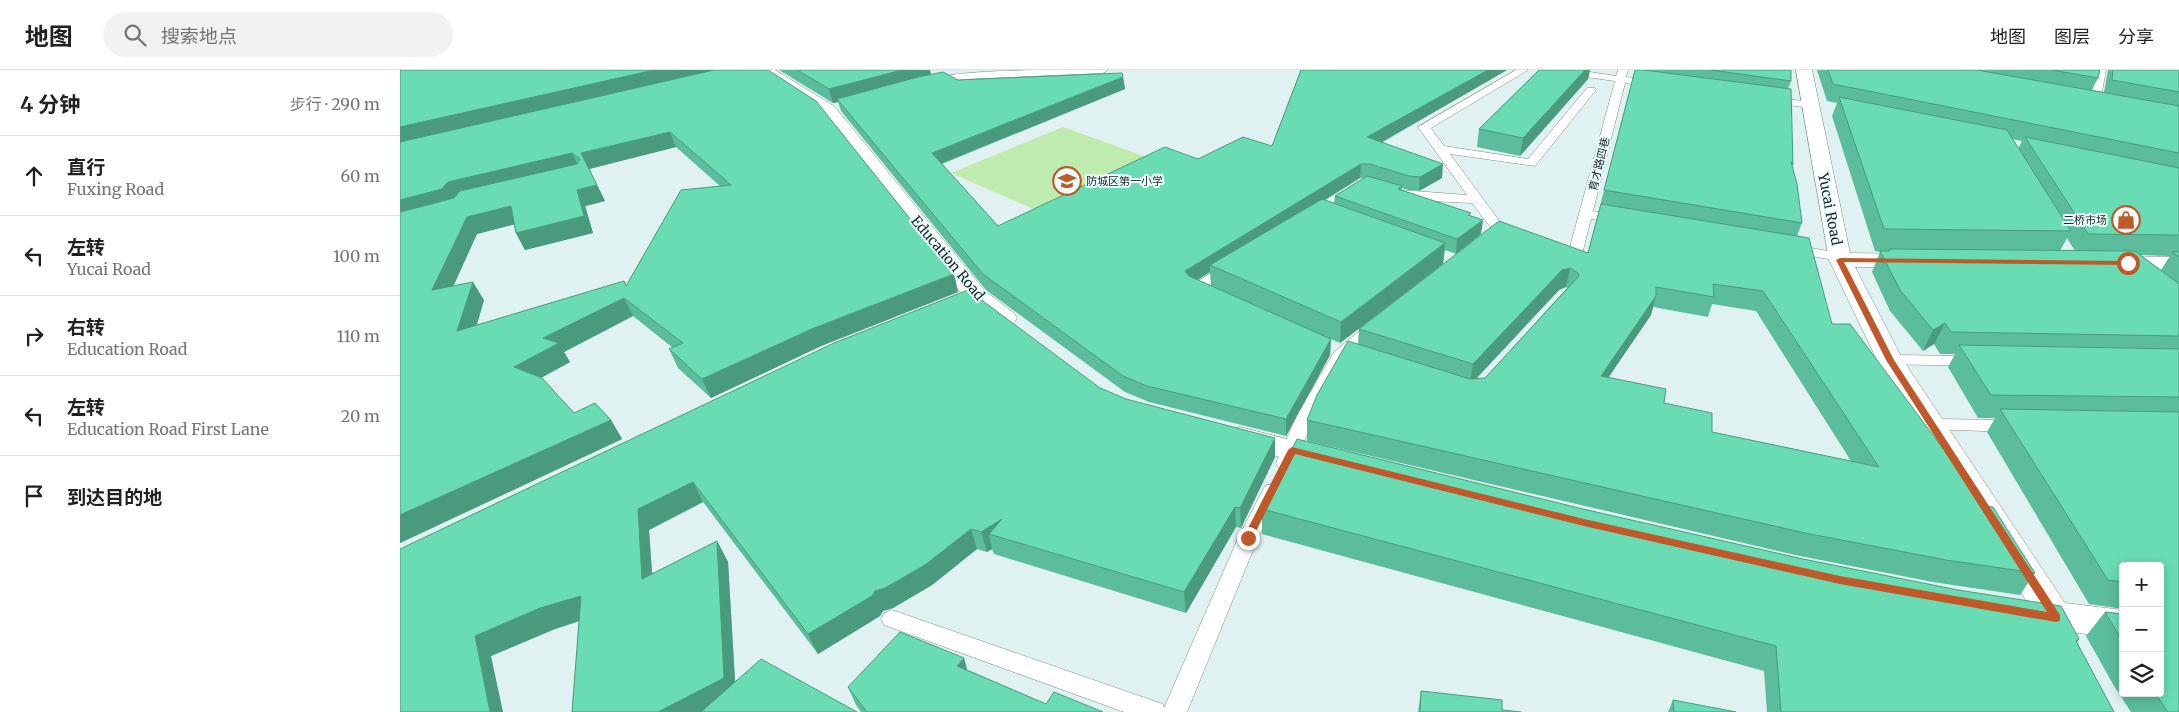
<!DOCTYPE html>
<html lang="zh">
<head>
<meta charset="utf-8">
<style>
	body { margin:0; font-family:Merriweather,"Noto Sans SC",serif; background:#f2f2f2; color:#202124 }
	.controls { position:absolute; right:15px; bottom:15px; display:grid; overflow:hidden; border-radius:5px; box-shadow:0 2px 12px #0003 }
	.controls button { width:45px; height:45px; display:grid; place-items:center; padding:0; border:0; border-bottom:1px solid #e0e0e0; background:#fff; color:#202124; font:25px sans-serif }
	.stop { position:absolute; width:15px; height:15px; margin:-11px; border:4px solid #bf592a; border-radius:50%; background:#fff }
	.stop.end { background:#bf592a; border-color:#fff; box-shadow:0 1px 5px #0008 }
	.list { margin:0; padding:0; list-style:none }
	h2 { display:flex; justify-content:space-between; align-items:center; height:65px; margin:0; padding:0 20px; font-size:21px }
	h2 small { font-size:16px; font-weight:400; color:#757577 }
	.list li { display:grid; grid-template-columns:32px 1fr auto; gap:15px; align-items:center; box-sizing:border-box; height:80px; padding:0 20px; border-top:1px solid #e0e0e0 }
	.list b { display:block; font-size:19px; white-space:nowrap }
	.list p { margin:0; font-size:16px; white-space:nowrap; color:#757577 }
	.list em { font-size:16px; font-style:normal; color:#757577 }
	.icon { flex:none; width:28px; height:28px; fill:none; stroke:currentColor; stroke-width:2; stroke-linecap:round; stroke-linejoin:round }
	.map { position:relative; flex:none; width:1779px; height:642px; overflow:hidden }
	header { display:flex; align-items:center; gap:30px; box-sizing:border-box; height:70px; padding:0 25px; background:#fff; border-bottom:1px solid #e0e0e0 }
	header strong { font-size:24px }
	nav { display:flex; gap:28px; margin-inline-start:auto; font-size:18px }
	.search { width:350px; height:45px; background:#f2f2f2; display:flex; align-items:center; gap:12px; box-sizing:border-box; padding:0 18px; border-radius:28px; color:#757577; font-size:19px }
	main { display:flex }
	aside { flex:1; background:#fff }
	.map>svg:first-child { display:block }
	.green { fill:#c0ebae }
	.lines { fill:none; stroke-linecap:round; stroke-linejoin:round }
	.service-casing { stroke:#7c8d8e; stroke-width:1 }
	.minor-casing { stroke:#7c8d8e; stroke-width:1 }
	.service { fill:#fff; fill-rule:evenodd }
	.minor { fill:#fff; fill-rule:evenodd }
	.wall { fill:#5bbd9b; fill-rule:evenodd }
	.shaded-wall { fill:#4a9a7e }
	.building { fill:#6adcb4; stroke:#4a9a7e; fill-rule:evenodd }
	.route { fill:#bf592a }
	.labels { text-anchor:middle; stroke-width:4; stroke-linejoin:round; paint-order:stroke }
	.far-street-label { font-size:11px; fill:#232a2a; stroke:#ecfeff }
	.far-poi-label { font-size:11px; fill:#232a2a; stroke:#ecfeff; text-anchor:start }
	.street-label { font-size:14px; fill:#232a2a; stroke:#ecfeff }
</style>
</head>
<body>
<header>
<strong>地图</strong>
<div class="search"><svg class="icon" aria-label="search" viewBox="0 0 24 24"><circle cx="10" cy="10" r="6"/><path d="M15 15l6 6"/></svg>搜索地点</div>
<nav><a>地图</a><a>图层</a><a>分享</a></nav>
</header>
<main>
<aside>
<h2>4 分钟<small>步行 · 290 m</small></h2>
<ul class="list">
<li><svg class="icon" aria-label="ahead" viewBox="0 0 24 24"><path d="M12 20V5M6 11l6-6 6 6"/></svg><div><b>直行</b><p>Fuxing Road</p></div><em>60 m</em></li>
<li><svg class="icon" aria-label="left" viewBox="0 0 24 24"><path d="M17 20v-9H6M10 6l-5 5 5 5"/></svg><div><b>左转</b><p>Yucai Road</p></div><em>100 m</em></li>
<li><svg class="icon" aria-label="right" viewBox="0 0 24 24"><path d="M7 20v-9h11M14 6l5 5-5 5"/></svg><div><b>右转</b><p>Education Road</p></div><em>110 m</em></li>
<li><svg class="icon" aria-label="left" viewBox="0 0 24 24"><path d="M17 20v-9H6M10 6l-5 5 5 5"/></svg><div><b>左转</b><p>Education Road First Lane</p></div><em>20 m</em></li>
<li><svg class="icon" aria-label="arrive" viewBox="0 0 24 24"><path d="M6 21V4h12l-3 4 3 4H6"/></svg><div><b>到达目的地</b></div></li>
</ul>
</aside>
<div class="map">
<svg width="1779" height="642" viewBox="0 0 1779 642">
	<rect width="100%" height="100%" fill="#dff1f1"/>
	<path class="green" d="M663,57L749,88L638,141L551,103Z"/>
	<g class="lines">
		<defs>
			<path id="service" d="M634,0H708L703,3L568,9L533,15L528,12C541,1 614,1 634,0Z
				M1116,0H1128L1031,58L1044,76L1128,89L1187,18H1195L1196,20L1135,96L1050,84L1106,160L1091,174L1086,175L1079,171L1092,159L1072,133L1007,130L995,127L994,124L1000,120L1067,125L1018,57Z
				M1151,0H1177L1216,6L1218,0H1228L1226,7L1254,11L1259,14L1254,17L1225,13L1193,141L1226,147L1228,150L1221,154L1191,149L1181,188L1174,192L1167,188L1215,11L1156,3Z
				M1696,0H1706L1700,32L1695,35L1690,32Z
				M1369,27L1411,32L1416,35L1411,38L1365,32V28Z
				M1389,174L1439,183L1446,187L1439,191L1384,181L1382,178L1384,175Z
				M830,192L835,193L837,196L835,199L807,216L818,223L815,226H805L788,217Z
				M976,250L984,255L949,285L915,345L893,398L886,399L879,398L876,393L897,345L934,282L970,252Z
				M1490,285L1574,286L1580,287L1582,291L1580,295L1574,296L1484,294L1482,290L1484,286Z
				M1532,349L1614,350L1620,352L1623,356L1620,360L1614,362L1526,359L1523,355L1526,351Z
				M872,414L879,416L882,421L858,468L787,642H724L484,555L481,549L484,543L492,540L754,631L763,634L764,638L838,468L865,416Z"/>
			<path id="minor" d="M356,0H375L434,36L585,221L614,243L617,248L614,253C595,258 582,242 567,231L422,44Z
				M1396,0H1412L1450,183L1513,184L1521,186L1524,191L1521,196L1513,198L1455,197L1503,290L1665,533L1723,540V568L1677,563L1675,568C1661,573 1652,573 1644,560L1619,554L1614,544L1619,534L1627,532L1477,290L1429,190Z
				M1714,186L1779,187V201L1706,198L1703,193L1706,188Z
				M840,357L938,382L942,389L938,396L927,399L830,374L825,367L830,360Z"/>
		</defs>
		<use href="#service" class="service-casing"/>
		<use href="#minor" class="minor-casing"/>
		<use href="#service" class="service"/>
		<use href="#minor" class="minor"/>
	</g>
	<path class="wall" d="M0,0H368L554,204L558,222L421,276L311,328L278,298L269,279L273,278L233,246L164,282L170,292L141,308L174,343L211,350L222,369L0,473ZM276,77L320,116L227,216L224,211L77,255L84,230L53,216L77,164L114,154L116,163L125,180L193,163L185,136L205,131L189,99Z
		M379,0H530L531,4L558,10L723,7L725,19L542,94L598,156L798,89L872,76L901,0H1107L981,72L1042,108L1019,121L1008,120L1002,118V120L1071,146L1081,164L1056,184L1045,180L1043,194L940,273L931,269L930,285L886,366L749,332L725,322L586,220L441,41L438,32L433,33ZM960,108H964L935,126L934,133L925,130ZM810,202L811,216L797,210Z
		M1139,0H1196H1190L1188,9L1120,86L1077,77L1079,59Z
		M1235,0H1391V11L1388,19L1393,95L1392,97L1402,153L1397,166L1432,254L1635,503L1620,525L1533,512L1395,485L907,371V350L958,274L959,259L1188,183ZM1166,217L1167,218L1085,308L1076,309L1159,220ZM1312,234L1356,241L1451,391L1312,362L1264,333L1208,308L1251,245L1253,237L1308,247Z
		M1417,0H1700L1698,8L1692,20L1704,22L1708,0H1779V642H1731L1714,616L1686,566L1705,542L1723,544V623H1760V496H1723V539L1689,534L1587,362L1595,348H1578L1548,297L1555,284H1540L1534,274L1523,281L1490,241L1472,202L1480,182L1475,181L1432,46L1437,33L1427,31ZM1612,69L1622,71L1618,79ZM1667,168L1675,181H1660ZM1740,185L1770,186L1761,200Z
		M700,318L726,329L875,387L841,458L836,457L786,543L594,484L592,479L587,482L577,479L532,515L493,538L483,541L480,546L418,584L303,432L249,460L252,504L317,471L328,492L335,612L172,642L179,551L155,559L91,586L0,479Z
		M862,439L1679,569L1677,573L1714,642H1367L1364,601L862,464Z
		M568,600L646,634L703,642H461L456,635L448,617Z
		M1021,621L1102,640L1121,642H1018Z
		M1273,630L1336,642H1268Z"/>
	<path class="shaded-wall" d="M254,0H321L0,74V57Z
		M502,0H530L531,7L437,29L438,32L433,33L429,19Z
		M1088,0H1107L967,81V67Z
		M1185,0H1190L1188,9L1120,86L1123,68Z
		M723,7L725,19L535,96L532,83Z
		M270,62L276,77L189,99L181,83Z
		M172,83L180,99L0,150V130L48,112Z
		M961,94L960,108L816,198L810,195V202L786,217L785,201Z
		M1043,94L1042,108L1019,121L1020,107Z
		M197,115L205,131L185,136L193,163L125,180L116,163L177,120Z
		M111,136L120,153L77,164L43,239L32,220L67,147Z
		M1083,150L1081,164L1056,184L1057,169Z
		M1045,173L1043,194L940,273L941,252Z
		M1170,198L1166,217L1159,220L1070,315L1073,294L1162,200Z
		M554,204L558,222L421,276L311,328L302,309L414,258Z
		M73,212L84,230L69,279L57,261Z
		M1256,226L1251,245L1195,327L1201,306Z
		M224,228L233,246L164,282L170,292L126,316L114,297L143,268Z
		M1545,253L1534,274L1523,281L1533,260Z
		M931,269L930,285L886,366V349Z
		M211,350L222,369L0,473V445Z
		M875,368V387L841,458L840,438Z
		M293,412L303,432L249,460L254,530L242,509L238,439Z
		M835,437L836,457L786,543L784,522Z
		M602,449L589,464L592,479L587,482L581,462Z
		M571,459L577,479L532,515L493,538L483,541L480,546L418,584L408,564Z
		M317,471L328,492L336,628L311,642H258Z
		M181,526L195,546L155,559L91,586L103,642H90L75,566L140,538Z
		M564,588L569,606L557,596Z"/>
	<path class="building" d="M0,0H254L0,57Z
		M314,0H368L416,31L554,204L414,258L302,309L269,279L283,273L224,228L143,268L159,273L114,297L142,308L174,343L195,333L211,350L0,445V142L54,128L60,121L177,94L180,89L172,83L48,112L42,119L0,130V72ZM270,62L331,115L281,120L226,216L224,211L57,261L73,212L32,220L67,147L111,136L116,163L184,146L177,120L197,115L181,83Z
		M397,0H502L429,19Z
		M901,0H1088L967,67L1043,94L1020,107L1009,106L970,94H961L785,201L789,206L931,269L886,349L747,316L723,306L583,204L437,29L518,7L543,2L558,10L722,3L723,7L532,83L598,156L765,77L798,89L843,67L872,76Z
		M1139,0H1185L1123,68L1079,59Z
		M1235,0H1244L1391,19L1393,95L1391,92L1397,114L1402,153L1204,120Z
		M1311,0H1391V11Z
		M1428,0H1577L1779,36V83L1433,14Z
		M1652,0H1700L1698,8Z
		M1713,0H1779V22L1712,10Z
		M1439,27L1607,60L1671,161L1484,159Z
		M1625,67L1779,98V165L1688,164Z
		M967,106L1002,116L998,119L1071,143L1068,145L1083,150L1057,169L935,126Z
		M922,129L1045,173L941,252L810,195Z
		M1201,134L1409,168L1432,254H1450L1586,436L1593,437L1635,503L1546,490L1405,463L907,350L917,325L948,271L1070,309L1085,308L1179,206L1178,203L1170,198L1162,200L1073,294L959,259L1099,151L1188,183ZM1313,214L1363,221L1479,397L1312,362V343L1264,333L1266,319L1201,306L1256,226V217L1314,227Z
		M1489,179L1735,181L1779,214V266L1551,262L1545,253L1533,260L1500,220L1480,181H1490Z
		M1772,182H1779V187Z
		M568,220L700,318L726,329L875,368L840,438L835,437L784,522L589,464L602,449L581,462L571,459L525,495L485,518L475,521L472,526L408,564L293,412L238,439L242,509L317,471L324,608L258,642H172L181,526L140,538L75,566L90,642H0V479L434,273Z
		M1559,275L1779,279V327L1591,325Z
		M1600,339L1779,342V642H1768L1755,623H1760V496H1723V512L1708,510Z
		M897,369L1183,439L1403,489L1558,520L1661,536L1679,569L1676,571L1714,642H1381L1376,576L862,439Z
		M1705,542L1723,544V572Z
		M500,562L564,588L557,596L646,634L654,622L703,642H467L448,617Z
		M361,589L457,642H301Z
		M1021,621L1102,630V640L1121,642H1020Z
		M1273,630L1336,642H1274Z"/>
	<path class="route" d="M1440,188L1728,191L1731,193L1728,195L1444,192L1494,290L1660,545V551L1656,552L1440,514L1184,456L895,384L851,471L848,472L843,468L888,380L892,377L1184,449L1440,506L1647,542L1486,290L1436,190Z"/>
	<defs>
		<symbol id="school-ring" viewBox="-11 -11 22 22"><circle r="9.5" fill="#ecfeff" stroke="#bf592a" stroke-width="1.5"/><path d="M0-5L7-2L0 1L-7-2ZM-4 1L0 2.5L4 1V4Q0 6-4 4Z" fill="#bf592a"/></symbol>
		<symbol id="shop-ring" viewBox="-11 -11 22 22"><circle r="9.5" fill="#ecfeff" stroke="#bf592a" stroke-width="1.5"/><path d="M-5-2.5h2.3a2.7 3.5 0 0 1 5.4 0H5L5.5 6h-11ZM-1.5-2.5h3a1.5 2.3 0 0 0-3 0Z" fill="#bf592a"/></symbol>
	</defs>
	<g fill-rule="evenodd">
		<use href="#school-ring" x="651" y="95" width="32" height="32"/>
		<use href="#shop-ring" x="1710" y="134" width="32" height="32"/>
	</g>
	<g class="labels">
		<g class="far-street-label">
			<text transform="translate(1199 94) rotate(-76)" y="4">育才路四巷</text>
		</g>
		<g class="far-poi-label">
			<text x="686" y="115">防城区第一小学</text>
			<text x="1707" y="154" text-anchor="end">二桥市场</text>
		</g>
		<g class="street-label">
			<text transform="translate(1430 139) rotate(79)" y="5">Yucai Road</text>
			<text transform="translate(548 188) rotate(50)" y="5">Education Road</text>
		</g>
	</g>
</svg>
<div class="controls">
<button>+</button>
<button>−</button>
<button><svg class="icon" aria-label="layers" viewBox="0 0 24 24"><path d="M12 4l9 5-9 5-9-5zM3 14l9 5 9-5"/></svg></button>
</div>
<div class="stop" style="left:1728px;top:193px"></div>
<div class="stop end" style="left:848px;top:468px"></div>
</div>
</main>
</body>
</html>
